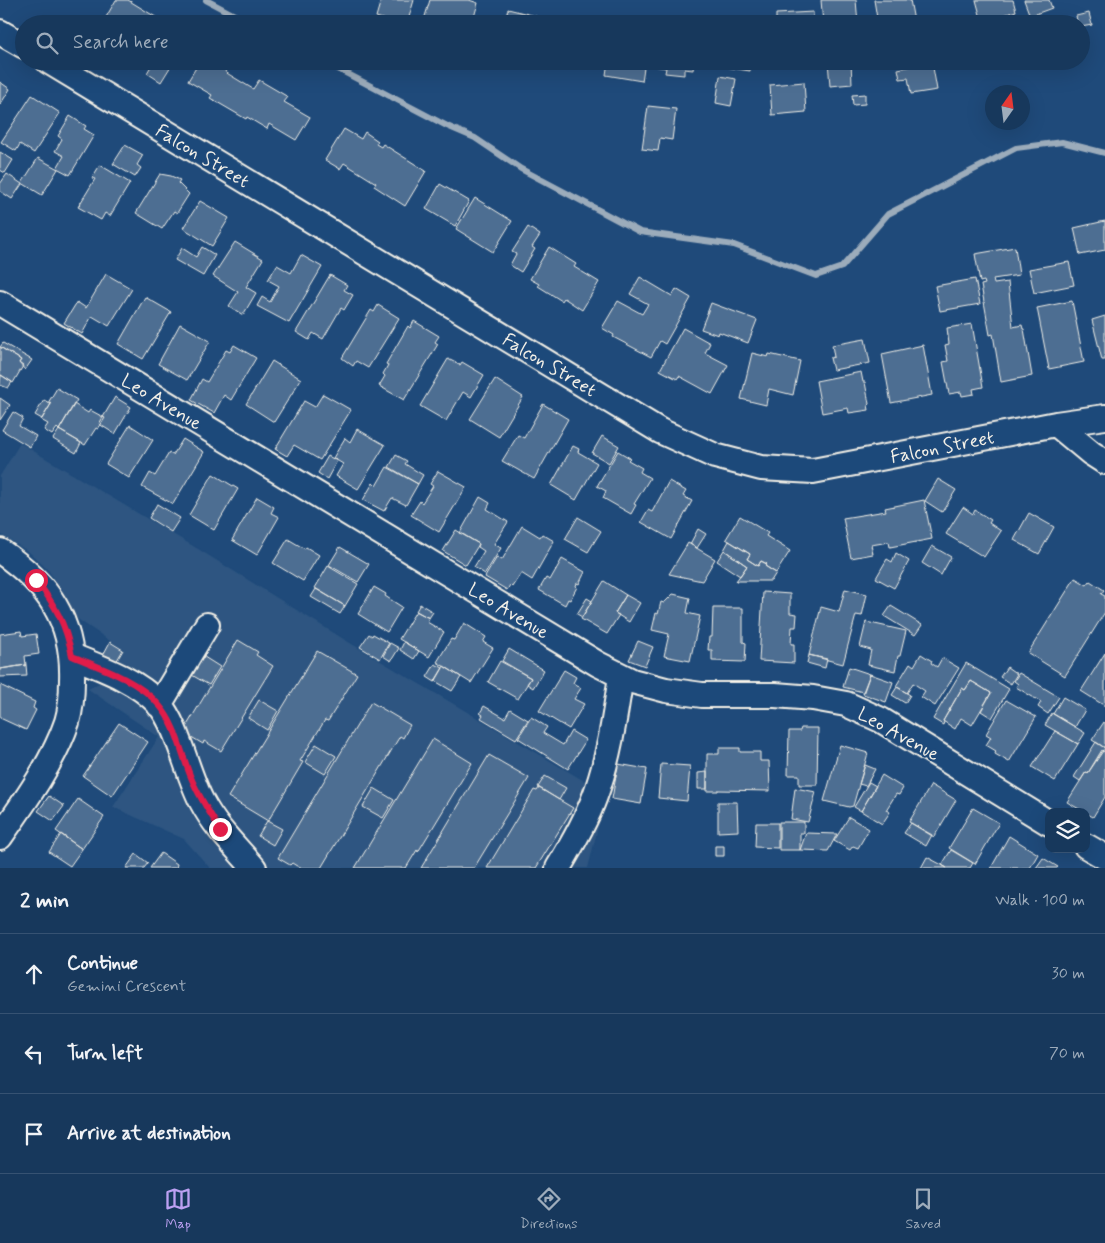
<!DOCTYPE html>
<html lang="en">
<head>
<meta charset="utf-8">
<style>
	body { margin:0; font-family:Mynerve,sans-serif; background:#203f62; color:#f1f3f6 }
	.controls { position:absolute; right:15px; bottom:15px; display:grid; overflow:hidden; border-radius:10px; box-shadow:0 5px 20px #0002 }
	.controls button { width:45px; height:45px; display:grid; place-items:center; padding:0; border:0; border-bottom:1px solid #365272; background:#17385c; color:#f1f3f6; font:25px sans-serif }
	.compass { position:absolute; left:985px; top:85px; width:45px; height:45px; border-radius:50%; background:#17385c; box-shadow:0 5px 20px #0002; rotate:14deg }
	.stop { position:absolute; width:15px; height:15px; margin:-11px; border:4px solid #e11d48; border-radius:50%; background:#fff }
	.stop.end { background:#e11d48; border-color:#fff; box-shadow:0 1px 5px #0008 }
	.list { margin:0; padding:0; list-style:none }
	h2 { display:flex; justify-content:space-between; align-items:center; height:65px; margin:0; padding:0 20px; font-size:21px }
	h2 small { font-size:16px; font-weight:400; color:#9eacbb }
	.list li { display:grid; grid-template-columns:32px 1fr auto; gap:15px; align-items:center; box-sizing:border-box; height:80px; padding:0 20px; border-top:1px solid #365272 }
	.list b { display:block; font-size:19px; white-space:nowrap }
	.list p { margin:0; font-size:16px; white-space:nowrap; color:#9eacbb }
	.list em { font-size:16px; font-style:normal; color:#9eacbb }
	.icon { flex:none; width:28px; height:28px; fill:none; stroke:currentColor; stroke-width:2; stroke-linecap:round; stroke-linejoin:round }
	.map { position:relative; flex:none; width:1105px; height:868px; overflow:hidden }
	.search { position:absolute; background:#17385c; box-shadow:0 5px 20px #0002; left:15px; right:15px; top:15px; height:55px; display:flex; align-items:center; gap:12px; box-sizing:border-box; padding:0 18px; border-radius:28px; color:#9eacbb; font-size:19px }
	.sheet { height:305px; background:#17385c }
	nav { display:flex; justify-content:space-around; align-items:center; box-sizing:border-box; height:70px; border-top:1px solid #365272; background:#17385c; font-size:14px; color:#9eacbb }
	nav a { display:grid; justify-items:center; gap:2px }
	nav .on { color:#bca0f2 }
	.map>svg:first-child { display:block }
	.built { fill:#2d5581 }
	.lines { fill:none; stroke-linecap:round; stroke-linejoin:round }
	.stream { stroke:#9cacbb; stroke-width:6 }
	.building { fill:#4d6e92; stroke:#f4f1e8 }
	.minor-casing { stroke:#f4f1e8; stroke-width:28 }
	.minor { stroke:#1f4a7a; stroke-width:24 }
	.route { stroke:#e11d48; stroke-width:6 }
	.labels { text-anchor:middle; stroke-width:4; stroke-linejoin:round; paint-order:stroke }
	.street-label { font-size:19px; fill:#f4f1e8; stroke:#1f4a7a }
</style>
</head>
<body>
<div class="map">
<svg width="1105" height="868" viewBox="0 0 1105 868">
	<rect width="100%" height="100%" fill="#1f4a7a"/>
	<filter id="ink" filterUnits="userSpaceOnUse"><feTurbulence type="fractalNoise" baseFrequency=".02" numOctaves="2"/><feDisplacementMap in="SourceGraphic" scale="10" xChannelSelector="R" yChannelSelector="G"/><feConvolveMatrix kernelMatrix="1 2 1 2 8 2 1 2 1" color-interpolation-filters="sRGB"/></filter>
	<g filter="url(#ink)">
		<path class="built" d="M20,443L198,549L350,643L586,782L605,706L606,795L588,868H210L184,839L113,807L159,737L88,689L99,683L122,649L76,618L61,589L48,570L29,552L0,534V476Z"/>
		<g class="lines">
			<path class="stream" d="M206,0L251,24
				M323,61L447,126L475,138L521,169L640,232L734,245L816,276L842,267L888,214L1016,148L1062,142L1105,153"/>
		</g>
		<path class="building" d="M116,0H128L167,24H102Z
			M381,0H414L407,24H401L376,17Z
			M430,0H469L478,3L472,24H426L423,23Z
			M821,0H856L858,24H823Z
			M874,0H910L914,21L896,24H878Z
			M976,0H1013L1016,11L982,22Z
			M1024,0H1049L1052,8L1030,16Z
			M508,9L536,16L534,24H504Z
			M813,12V24H776V14Z
			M1089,13L1092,25L1081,27V24H1078L1076,16Z
			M154,61H174L161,82L147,73Z
			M200,61H217L228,67L225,72L253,89L259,80L288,97L284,102L310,117L296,140L269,124L267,129L247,117L246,119L210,98L212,95L188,81Z
			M556,61H583L581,67Z
			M608,61H645L642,81L606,75Z
			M654,61H694L693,70L684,69V75L665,73L666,68L653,66Z
			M719,61H751L750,71L719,66Z
			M828,61H851L852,84L830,86Z
			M932,62L937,90L911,94L908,78L900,79L898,69Z
			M720,76L736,79L731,106L716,103Z
			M0,82L10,89L0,105Z
			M804,82L806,112L772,115L770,85Z
			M865,94V104L853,105L852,95Z
			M32,95L60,113L34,153L20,144L16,151L1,142Z
			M648,106L676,109L672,140L660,138L658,151L642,149Z
			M70,116L86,126L84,129L94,135L70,175L57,168L64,156L55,151L62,139L58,136Z
			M344,129L361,139L365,132L378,141L376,144L381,147L383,144L426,171L405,206L374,186L376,183L344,163L340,169L325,160Z
			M125,145L143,155L137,165L141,168L135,177L113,164Z
			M0,152L13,160L5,173L0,170Z
			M38,158L58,169L42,195L22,183Z
			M100,165L130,183L110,216L105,213L101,220L78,207L95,179L92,178Z
			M7,174L22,184L12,199L0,191V184Z
			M160,174L171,176L180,180L178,183L189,194L177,213L174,211L162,229L136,213Z
			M440,184L469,201L455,226L426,209Z
			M475,198L512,221L493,252L456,229Z
			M200,201L229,218L212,246L183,228Z
			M1105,221V250L1080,255L1074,228Z
			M528,227L540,235L532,247L535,249L521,272L510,265L516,254L512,252Z
			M235,242L263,259L246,287L256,293L243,315L229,306L238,292L213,276Z
			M202,247L215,255L203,276L175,260L182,248L196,257Z
			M549,247L576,264L574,267L599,282L582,310L564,298L562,301L538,286L539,284L530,279Z
			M1015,247L1019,275L993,279L994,284L1008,282L1013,327L1022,325L1023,329H1024L1032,376L1001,382L993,334L990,335L981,285L985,284L984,281L980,282L975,254Z
			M301,255L322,267L289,323L257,306L262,297L270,302L279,286L268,280L277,265L291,273Z
			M1069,262L1074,285L1034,293L1029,269Z
			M106,274L132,289L109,326L92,316L82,334L64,323L77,302L86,308Z
			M330,275L347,285L344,290L353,295L344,310L341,308L323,339L313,333L309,340L296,332Z
			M640,277L672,296L676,289L691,298L665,344L660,341L651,357L613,337L614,335L602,328L618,301L642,314L648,304L630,294Z
			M975,279L980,304L940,311L935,286Z
			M145,297L171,312L143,359L118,344Z
			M1072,301L1084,362L1049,369L1037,308Z
			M711,303L757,320L748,343L719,332L718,335L701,329Z
			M378,305L399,318L368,368L356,361L353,366L342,358L371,310L374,312Z
			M1105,316V360H1102L1092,320Z
			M414,321L439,336L435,342L438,344L404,400L379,386L385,376L383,374L388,365L386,364L408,326L410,328Z
			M180,324L210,341L187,380L158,364Z
			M972,324L983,387L973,389L974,394L962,396L961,392L949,394L943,362L948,361L945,345L949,344L947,328Z
			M683,328L710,343L705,353L728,365L712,394L679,376L677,379L660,370Z
			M865,339L870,363L833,370L830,358L834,357L832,345Z
			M3,343L32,360L25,370L19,363L21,360L0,347Z
			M234,345L256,358L231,400L224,395L214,413L191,400L202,379L207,382L226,350L230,352Z
			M923,345L932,395L891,403L882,354Z
			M0,347L21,360L19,363L23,366L13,383L1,375L0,377Z
			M752,353L768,357L769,354L800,361L793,395L769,389L766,405L741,399Z
			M448,359L460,365L462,362L484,375L471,397L463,392L446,421L420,406Z
			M272,361L301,379L274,422L246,404Z
			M861,372L863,382H865L869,404L868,405L869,410L849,413L848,408L822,413L816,381Z
			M1,375L12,382L8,388L0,385Z
			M495,379L523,397L499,437L470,419Z
			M57,388L77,400L59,430L57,428L52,435L44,430L48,424L41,420L51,404L48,403Z
			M323,394L351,410L320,460L294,445L287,456L275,449L304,401L315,407Z
			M115,397L131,407L115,434L99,424Z
			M0,398L10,405L0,420Z
			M44,400L51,404L42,419L35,415Z
			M74,404L88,413L90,410L105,418L98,429L96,428L85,445L59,430Z
			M543,404L568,419L534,479L502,461L518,435L524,438Z
			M13,412L23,418L19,426L36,436L30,447L2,430Z
			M130,425L153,440L129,478L106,464Z
			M357,429L385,445L358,489L336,476L343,464L333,458L345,438L350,442Z
			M59,430L81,443L76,453L53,439Z
			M602,436L619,446L609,463L592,453Z
			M183,439L204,452L173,504L142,487L150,473L155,476L169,453L173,455Z
			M573,446L579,449L578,452L597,463L576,500L551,485Z
			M618,451L630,458L628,460L642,468L640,472L650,478L634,504L636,505L631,514L603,498L606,491L597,486Z
			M396,455L407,461L405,464L423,475L418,484L389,467Z
			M328,456L337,461L327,479L318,473Z
			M387,467L418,484L406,505L392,498L384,511L363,500L373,483L376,486Z
			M438,471L466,487L439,532L411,515L420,501L422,503L433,486L430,484Z
			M213,474L238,489L214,530L189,515Z
			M938,479L956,490L942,512L925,501Z
			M669,481L686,491L683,496L692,501L671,539L641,522L648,510L652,512Z
			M257,497L274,507L271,513L279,517L257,555L232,540Z
			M480,497L490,503L487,509L508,522L494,544L501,548L485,574L474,567L484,551L478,547L479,544L460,533Z
			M924,500L932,539L890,547L889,542L871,545L873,554L851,558L843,518L886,511L885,508Z
			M157,504L180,518L171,532L149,518Z
			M963,507L973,514L975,510L991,520L989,523L1001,531L984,557L946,534Z
			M1029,513L1054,527L1039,554L1014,540Z
			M740,516L768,533L766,536L790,551L776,573L765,566L767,564L761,561L758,566L747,559L750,554L726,539Z
			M578,517L601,531L588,552L565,539Z
			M522,526L540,537L542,534L554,541L532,580L521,573L512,587L510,585L507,590L485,577L497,557L502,560Z
			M698,529L706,534L697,548L690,544Z
			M456,530L479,544L466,565L443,551Z
			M288,539L305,549L306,547L319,555L303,581L273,563Z
			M729,541L750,554L747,559L758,566L761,561L767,564L765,566L776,573L771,581H736L747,566L724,550Z
			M688,543L715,559L702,581L669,574Z
			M932,546L951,557L941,575L922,563Z
			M340,547L369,564L358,582L329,565Z
			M724,550L747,566L740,576L717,561Z
			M896,553L909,561L894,588L876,578L887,559L892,562Z
			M562,559L585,572L579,584L577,583L576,586L577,587L570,600L568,599L565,605L539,590L546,578L550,580Z
			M328,566L358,584L345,606L315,588Z
			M1075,578L1087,585L1090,581L1104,590L1101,594L1105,596V612L1065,676L1028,653Z
			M604,581L626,595L615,613L619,615L607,634L581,619Z
			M374,587L386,594L385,596L402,607L387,632L358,614Z
			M316,589L345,606L340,614L311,597Z
			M845,589L867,594L862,616L856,615L843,664L809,655L821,607L839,612Z
			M763,592L790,594V613L797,614L796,627H792L791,644H794V663L759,661Z
			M673,594L690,598L687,613L700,616L690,661L664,656L669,634L652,630L656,613L658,614L661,602L664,603Z
			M626,595L640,603L629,622L615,613Z
			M587,598L592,601L582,617L577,614Z
			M420,604L433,612L429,618L416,611Z
			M891,606L922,625L915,635L884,616Z
			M713,608H743V642L746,643L745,662L712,661V650H708L709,637H712Z
			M416,611L429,618L427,622L444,632L429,657L399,639Z
			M866,622L906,631L900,656H898L895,671L868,665L871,650L860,647Z
			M464,623L486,637L483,642L493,648L471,683L437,662L451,639L454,640Z
			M21,631L22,636L36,634L39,654L25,656L26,665L0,669V634Z
			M369,634L372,636L373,634L389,643L380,659L360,647Z
			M238,640L258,652L256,655L273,666L221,751L204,741L203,744L183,732Z
			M638,641L653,647L645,666L629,660Z
			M110,642L123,650L116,662L103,655Z
			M404,642L419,651L414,659L400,650Z
			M390,643L399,648L391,661L383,656Z
			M509,649L544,670L533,688L527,684L531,678L502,661Z
			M317,651L357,674L328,721L325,720L300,761L303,762L268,821L228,797Z
			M1105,653V706L1081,691Z
			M921,654L932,661L931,663L937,667L942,658L959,668L935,706L921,697L925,691L913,683L907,693L896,686L910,663L914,666Z
			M201,655L220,667L209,685L190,674Z
			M809,655L827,659L825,668L807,663Z
			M500,661L531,678L518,699L488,682Z
			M966,663L1009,689L992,718L981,711L991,693L971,681L965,690L962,688L943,721L944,722L943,725L933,719Z
			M435,664L443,668L435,682L427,677Z
			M26,665L27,676L0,677V669Z
			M444,666L461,677L452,691L435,681Z
			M849,667L870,674L863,692L843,687Z
			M1007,667L1017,674L1011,684L1000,677Z
			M564,670L576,677L573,683L581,688L574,699L584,704L569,729L539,711Z
			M1019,673L1059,697L1048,714L1038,707L1041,702L1016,687L1018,684L1014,681Z
			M870,674L893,682L886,702L863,694Z
			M971,681L991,693L972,725L961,718L955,729L943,721L962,688L965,690Z
			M0,685L35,702L33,708L36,710L26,730L0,718Z
			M897,687L910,695L905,703L892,695Z
			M1063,697L1085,710L1075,727L1053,714Z
			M259,700L278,711L267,730L248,718Z
			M1006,700L1036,717L1009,762L995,754L996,751L986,745L991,737L986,734Z
			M371,702L410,725L403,738L400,736L321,868H300L292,863L290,865L278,858Z
			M484,706L505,718L510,709L528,720L516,739L481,718L483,715L480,713Z
			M1052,713L1085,733L1078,744L1045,725Z
			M531,717L547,727L543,733L563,745L571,731L586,740L568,769L518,738Z
			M1104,722L1105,723V748L1092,740Z
			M119,723L148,742L112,796L83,776Z
			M801,728H818L817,785H799V775H788L789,731H800Z
			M1055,731L1078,744L1055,781L1032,767Z
			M433,739L472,763L418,852L417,850L406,868H355Z
			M1096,742L1105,748L1088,773L1086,772L1080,781L1074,777Z
			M316,744L336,756L325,774L305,762Z
			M840,745L868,753L853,806L849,807L824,801Z
			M719,748H740V752H760V761H769L770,791L718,790V791H707V754H719Z
			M1102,750L1105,753V797L1093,817L1067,802L1086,772L1088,773Z
			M489,755L529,778L474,868H421Z
			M618,764L647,769L641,804L612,799Z
			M661,764L690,766L687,801L658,798Z
			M865,765L875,769L866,786L859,784Z
			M707,772V789H698V773Z
			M882,775L903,788L899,795L896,794L886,810L890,812L882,824L861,811Z
			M545,776L566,788L559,800L538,787Z
			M869,782L876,786L861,811L854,807Z
			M931,785L956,800L934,837L909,822Z
			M374,788L394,800L383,818L363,807Z
			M539,788L573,808L536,868H487L534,790L537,791Z
			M795,788L816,792L808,822L791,819Z
			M49,796L64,806L53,821L38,811Z
			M78,799L104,817L82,849L56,831Z
			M718,802H737L738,831L718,832Z
			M973,808L999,823L975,864L949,848Z
			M849,817L869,829L858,848L853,846L850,850L834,841Z
			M267,821L282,829L273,845L258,836Z
			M779,822H804V833H800V850H779Z
			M756,823H778V848L755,847Z
			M911,823L932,835L926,846L904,833Z
			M806,833L837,834L828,851L800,850Z
			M61,834L82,849L70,866L49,852Z
			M1009,836L1038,854L1030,868H991Z
			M715,846H724V856H715Z
			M951,850L973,863L970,868H947L942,865Z
			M161,853L177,864L176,868H150Z
			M136,854L148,863L144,868H126Z
			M927,857L942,865L947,868H921Z
			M1043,858L1058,867L1057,868H1036Z"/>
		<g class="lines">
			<defs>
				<path id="minor" d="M0,32L24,46
					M48,61L660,431L715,456L761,468L813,471L1056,424L1105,417
					M0,303L598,664L632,681L666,690L702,695H775L813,698L846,704L881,720L1049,823
					M1056,424L1091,453L1105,462
					M0,551C48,584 74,620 72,680C72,694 71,709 67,722C54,761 24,803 0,837
					M72,656C102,668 136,680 159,704C178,726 187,774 202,802C215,827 236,847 254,868
					M159,705L207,625
					M1086,846L1105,857
					M558,868C572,845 586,821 595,796C609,758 615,716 621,676"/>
			</defs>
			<use href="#minor" class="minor-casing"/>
			<use href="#minor" class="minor"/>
		</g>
	</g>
	<g class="lines" filter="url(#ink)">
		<path class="route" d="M36,580C55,605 66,624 72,656C101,668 138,680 159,705C176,724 181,752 190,775C198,795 208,811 220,829"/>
	</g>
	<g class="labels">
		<g class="street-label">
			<text transform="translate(203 155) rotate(31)" y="7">Falcon Street</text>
			<text transform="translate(550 364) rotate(31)" y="7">Falcon Street</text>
			<text transform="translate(162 401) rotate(31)" y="7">Leo Avenue</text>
			<text transform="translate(942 446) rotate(-11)" y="7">Falcon Street</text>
			<text transform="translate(509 610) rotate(31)" y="7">Leo Avenue</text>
			<text transform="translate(899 733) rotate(29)" y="7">Leo Avenue</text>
		</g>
	</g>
</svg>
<div class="controls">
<button><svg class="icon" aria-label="layers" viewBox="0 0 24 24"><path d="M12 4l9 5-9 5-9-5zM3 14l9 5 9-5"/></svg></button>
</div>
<svg class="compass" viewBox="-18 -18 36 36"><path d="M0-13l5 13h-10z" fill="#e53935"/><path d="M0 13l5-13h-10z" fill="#9eacbb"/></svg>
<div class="stop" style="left:36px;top:580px"></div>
<div class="stop end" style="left:220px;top:829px"></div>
<div class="search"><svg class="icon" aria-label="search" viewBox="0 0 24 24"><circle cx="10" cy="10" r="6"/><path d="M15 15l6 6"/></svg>Search here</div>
</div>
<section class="sheet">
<h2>2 min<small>Walk · 100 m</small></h2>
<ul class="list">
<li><svg class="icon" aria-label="ahead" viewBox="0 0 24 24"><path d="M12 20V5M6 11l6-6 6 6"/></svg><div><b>Continue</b><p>Gemini Crescent</p></div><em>30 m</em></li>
<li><svg class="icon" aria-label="left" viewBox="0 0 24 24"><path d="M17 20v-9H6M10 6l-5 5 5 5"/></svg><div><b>Turn left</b></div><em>70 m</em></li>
<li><svg class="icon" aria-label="arrive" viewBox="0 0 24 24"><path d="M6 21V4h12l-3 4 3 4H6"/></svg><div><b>Arrive at destination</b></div></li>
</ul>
</section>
<nav>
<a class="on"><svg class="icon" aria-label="map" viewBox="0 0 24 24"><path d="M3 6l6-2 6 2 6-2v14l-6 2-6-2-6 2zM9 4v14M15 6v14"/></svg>Map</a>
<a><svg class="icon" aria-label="directions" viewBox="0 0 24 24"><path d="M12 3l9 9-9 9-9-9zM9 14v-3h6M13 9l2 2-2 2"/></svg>Directions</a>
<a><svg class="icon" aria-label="saved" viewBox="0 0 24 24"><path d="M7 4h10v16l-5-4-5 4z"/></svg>Saved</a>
</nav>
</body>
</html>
